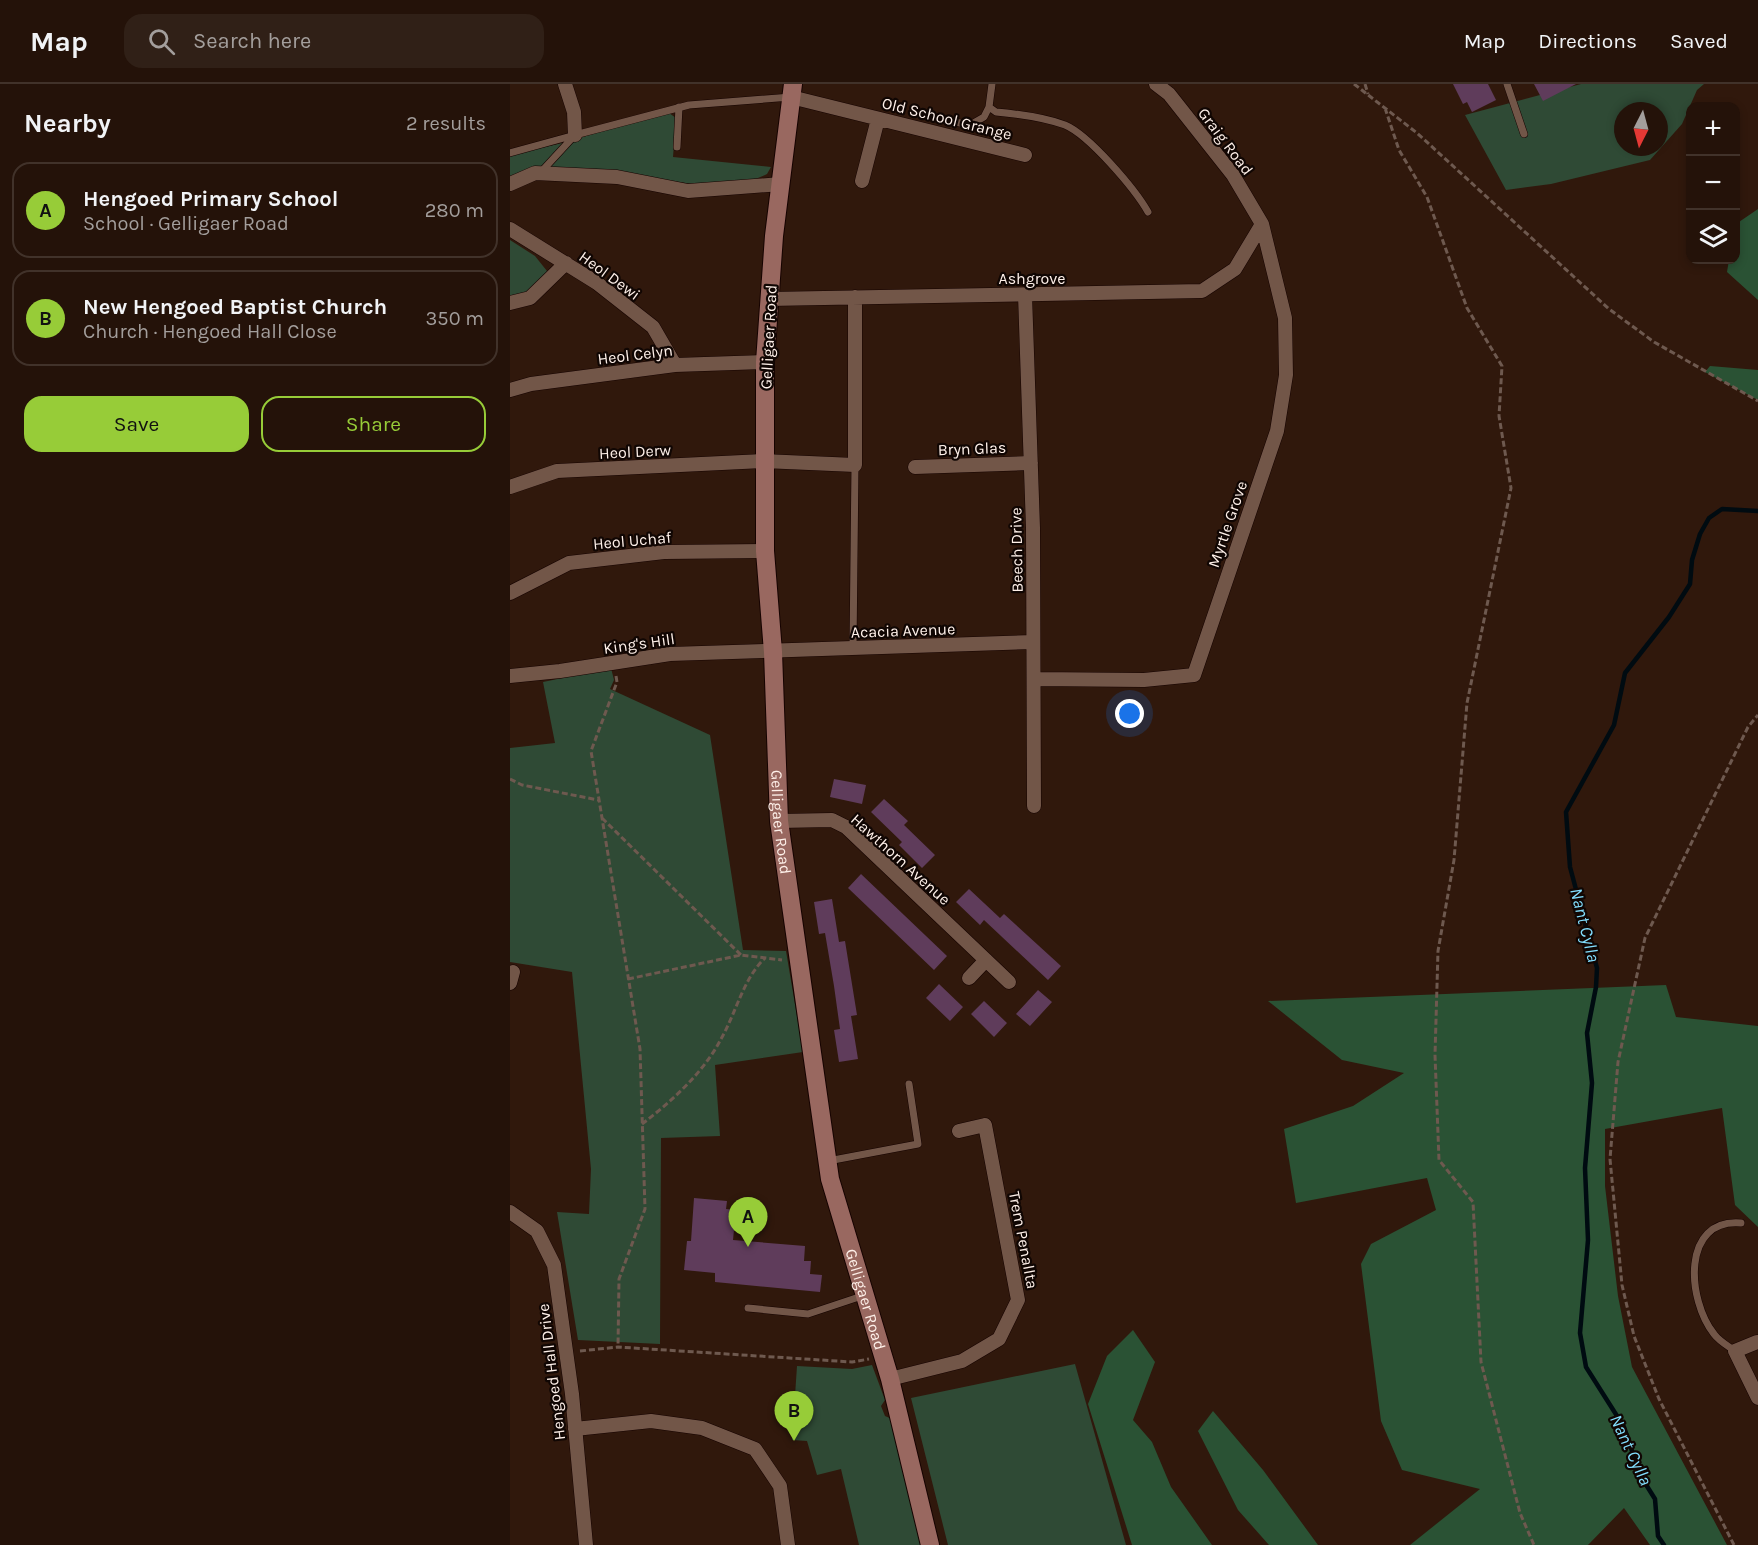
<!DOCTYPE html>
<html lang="en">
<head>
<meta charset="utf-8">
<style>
	body { margin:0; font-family:Karla,sans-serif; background:#302017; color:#f1f3f6 }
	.controls { position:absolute; right:18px; top:18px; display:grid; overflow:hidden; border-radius:12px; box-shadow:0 3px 9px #0003 }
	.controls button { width:54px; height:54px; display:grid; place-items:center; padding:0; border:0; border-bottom:2px solid #41322a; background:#241209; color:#f1f3f6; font:30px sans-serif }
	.compass { position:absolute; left:1104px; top:18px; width:54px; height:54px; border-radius:50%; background:#241209; box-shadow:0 3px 9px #0003; rotate:186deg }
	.you { position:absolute; left:620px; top:630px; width:21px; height:21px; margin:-15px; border:4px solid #fff; border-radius:50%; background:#1a73e8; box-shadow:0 0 0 9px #1a73e833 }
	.badge { display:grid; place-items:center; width:39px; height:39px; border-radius:50%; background:#97cc38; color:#111; font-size:20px; font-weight:700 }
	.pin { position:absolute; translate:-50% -50px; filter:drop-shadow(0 2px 3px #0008) }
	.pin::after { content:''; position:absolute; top:32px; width:21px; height:18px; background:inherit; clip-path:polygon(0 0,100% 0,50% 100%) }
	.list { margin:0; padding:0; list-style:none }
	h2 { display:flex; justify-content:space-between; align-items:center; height:78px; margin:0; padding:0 24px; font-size:26px }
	h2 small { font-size:20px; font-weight:400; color:#a39e9c }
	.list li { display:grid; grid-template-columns:39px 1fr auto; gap:18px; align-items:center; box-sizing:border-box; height:96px; margin:0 12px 12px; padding:0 12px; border:2px solid #41322a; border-radius:18px }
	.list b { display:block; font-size:22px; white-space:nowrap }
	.list p { margin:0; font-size:20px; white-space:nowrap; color:#a39e9c }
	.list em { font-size:20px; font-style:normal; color:#a39e9c }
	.actions { display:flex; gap:12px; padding:18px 24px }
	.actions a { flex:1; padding:14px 0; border:2px solid #97cc38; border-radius:18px; text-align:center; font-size:21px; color:#97cc38 }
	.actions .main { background:#97cc38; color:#111 }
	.icon { flex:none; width:33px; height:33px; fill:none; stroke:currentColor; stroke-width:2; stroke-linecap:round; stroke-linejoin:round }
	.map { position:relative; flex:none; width:1248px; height:1461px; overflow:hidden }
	header { display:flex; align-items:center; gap:36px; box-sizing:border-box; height:84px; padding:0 30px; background:#241209; border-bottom:2px solid #41322a }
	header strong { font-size:28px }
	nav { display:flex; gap:33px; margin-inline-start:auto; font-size:21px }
	.search { width:420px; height:54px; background:#302017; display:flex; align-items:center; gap:15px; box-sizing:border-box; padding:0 21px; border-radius:18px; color:#a39e9c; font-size:22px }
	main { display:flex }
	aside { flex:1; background:#241209 }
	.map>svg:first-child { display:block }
	.green { fill:#2f4a35; fill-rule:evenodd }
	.forest { fill:#2a5234 }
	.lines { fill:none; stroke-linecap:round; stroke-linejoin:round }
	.stream { stroke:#000b11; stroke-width:4.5 }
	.building { fill:#5f3c5b }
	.lane-casing { stroke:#160300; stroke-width:8 }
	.street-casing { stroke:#160300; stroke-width:15 }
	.secondary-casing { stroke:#160300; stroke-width:20 }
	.path { stroke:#6e594f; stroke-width:3; stroke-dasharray:6 3; stroke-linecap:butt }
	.lane { stroke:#725648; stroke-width:7 }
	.street { stroke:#725648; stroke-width:14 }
	.secondary { stroke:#996860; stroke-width:18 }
	.labels { text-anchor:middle; stroke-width:4.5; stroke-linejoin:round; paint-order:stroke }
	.street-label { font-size:16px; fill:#fef0e9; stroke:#100603 }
	.water-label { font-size:18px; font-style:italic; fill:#82ddfd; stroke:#100603 }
</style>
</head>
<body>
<header>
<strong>Map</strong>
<div class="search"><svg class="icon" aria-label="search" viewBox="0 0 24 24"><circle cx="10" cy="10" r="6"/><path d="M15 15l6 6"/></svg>Search here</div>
<nav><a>Map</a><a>Directions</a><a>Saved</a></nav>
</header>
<main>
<aside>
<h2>Nearby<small>2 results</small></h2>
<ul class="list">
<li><span class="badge">A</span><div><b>Hengoed Primary School</b><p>School · Gelligaer Road</p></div><em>280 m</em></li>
<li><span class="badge">B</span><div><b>New Hengoed Baptist Church</b><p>Church · Hengoed Hall Close</p></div><em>350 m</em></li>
</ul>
<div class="actions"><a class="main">Save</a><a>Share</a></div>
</aside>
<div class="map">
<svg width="1248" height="1461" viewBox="0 0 1248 1461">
	<rect width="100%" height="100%" fill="#30180c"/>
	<path class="green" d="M1071,0H1194L1187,6L1172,40L1140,76L1041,100L996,106L955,31ZM1113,27H1149V63H1113Z
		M159,29L166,34L163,73L261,83L257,90C207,114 159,92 107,91C71,90 35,95 0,97V71L57,58L147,30Z
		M0,156L25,172L37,187C35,206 16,211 0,216Z
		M101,584L104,596L100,605L200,651L233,866L276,867L293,968L205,981L210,1052L151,1054L150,1260L68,1256L47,1128L79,1130L81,1085L62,888L0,878V664L45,659L33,598Z
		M565,1280L616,1461H438L401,1314Z
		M362,1281L375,1316L371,1322L375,1332L384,1336L414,1461H349L331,1385L307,1391L297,1357L282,1356L287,1282L342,1285Z"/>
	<path class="forest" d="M1248,125V216L1217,188L1219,176H1226V140Z
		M1200,282L1248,286V316L1195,288Z
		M1156,901L1166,933L1248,942V1143L1225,1121L1212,1024L1095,1045V1102L1108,1212L1122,1283L1217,1461H1140L1114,1424L1078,1461H900L970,1405L892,1386L871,1337L851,1180L861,1160L926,1126L917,1094L786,1119L774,1045L843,1022L894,989L832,976L758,917Z
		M623,1246L645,1278L623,1336L642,1358L661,1403L702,1461H622L578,1320L597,1272Z
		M703,1327L753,1386L808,1461H759L728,1426L688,1347Z"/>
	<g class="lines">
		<path class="stream" d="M1154,1461L1148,1452L1145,1415L1130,1391L1114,1343L1076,1283L1070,1249L1078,1156L1075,1084L1082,999L1077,949L1086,903L1087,884L1060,783L1056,728L1104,641L1115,589L1159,533L1180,500L1182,476L1190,450L1199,434L1212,425L1248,427"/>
	</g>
	<path class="building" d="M943,0H978L986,16L962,28L957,18L953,20Z
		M1024,0H1066L1033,17Z
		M324,695L356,701L352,720L320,713Z
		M374,715L398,737L394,741L425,771L412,784L389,761L392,758L361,728Z
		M351,790L437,872L424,886L338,804Z
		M459,805L490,834L494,830L551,882L538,896L474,836L470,841L446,818Z
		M322,815L329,858L335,857L347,931L341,932L348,975L329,978L324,946L330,945L324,902L315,849L309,850L304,818Z
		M429,900L453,923L440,937L416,914Z
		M528,906L542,918L520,942L506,930Z
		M474,917L497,939L484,953L461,930Z
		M184,1114L217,1117L216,1125L226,1126L223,1156L295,1162L294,1177H301L300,1190L312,1191L310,1208L205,1198V1189L174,1186L177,1157H181Z"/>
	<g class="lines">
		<defs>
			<path id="lane" d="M482,0L479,23L486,28C509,30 533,33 555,41C579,51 625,105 638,128
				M997,0L1014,50
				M421,33L460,41L474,33L479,23
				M65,51L179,21L281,13
				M167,63L169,23
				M0,69L65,51L31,88
				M343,564L345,381
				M318,1077L408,1060L399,1000
				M238,1224L298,1230L355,1211
				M1225,1267C1218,1262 1209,1257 1204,1250C1177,1216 1171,1134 1231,1139"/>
			<path id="street" d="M55,0L64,28L65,51
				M281,13L515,71
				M352,97L368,35
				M0,100L25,89L107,93L178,107L271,100
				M0,145L87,199L143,243L165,281
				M515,211L523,444L524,722
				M259,215L692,207L725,185L752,140
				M0,219L20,214L56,179
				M0,306L21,300L165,281L255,278
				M405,383L521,379
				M0,403L47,387L253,377L345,381V213
				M0,509L59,479L154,468L255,467
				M0,592L50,587L160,570L523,558
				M524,595L634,596L684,591L767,347L776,291L775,234L752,140L723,91L659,10L646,0
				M269,737L322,736L336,743L499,898
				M459,894L476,876
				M0,899L3,888
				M0,1128L27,1147L44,1181L62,1310L76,1461
				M1247,1258L1225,1267L1248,1314
				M380,1295L452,1277L489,1255L508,1216L475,1041L449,1047
				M65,1345L141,1337L192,1344L245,1365L270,1402L278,1461"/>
			<g id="secondary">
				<path id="s1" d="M283,0L264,152L255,278V467L263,568L269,737L320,1095L380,1295L420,1461"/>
			</g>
		</defs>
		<use href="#lane" class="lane-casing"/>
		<use href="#street" class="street-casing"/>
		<use href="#secondary" class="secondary-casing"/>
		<path class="path" d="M844,0L907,49L1099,225L1144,258L1248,317
			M855,0L858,10
			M875,24L889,66L917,113L957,224L992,282L989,332L1001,404L957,619L944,776L928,867L925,971L929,1076L963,1118L971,1278L1010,1429L1024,1461
			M106,592L107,598L81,667L130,965L135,1125L109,1195L108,1263
			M0,695L12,701L88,716
			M92,734L231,871
			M118,895L231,871L272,876
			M132,1040C161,1018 194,988 211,955C226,929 233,895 255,874
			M70,1267L108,1263L342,1278L359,1275
			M1224,1461L1149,1315L1124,1252L1112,1201L1100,1075L1108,978L1135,854L1238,643L1248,631"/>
		<use href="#lane" class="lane"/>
		<use href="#street" class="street"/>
		<use href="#secondary" class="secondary"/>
	</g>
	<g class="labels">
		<g class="street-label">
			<text transform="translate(437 34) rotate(14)" y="6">Old School Grange</text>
			<text transform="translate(716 57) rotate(53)" y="6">Graig Road</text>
			<text transform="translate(100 191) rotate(36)" y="6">Heol Dewi</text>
			<text x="522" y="200">Ashgrove</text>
			<text transform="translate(258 253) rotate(-87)" y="6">Gelligaer Road</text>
			<text transform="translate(125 270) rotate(-7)" y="6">Heol Celyn</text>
			<text transform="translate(462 364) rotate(-2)" y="6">Bryn Glas</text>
			<text transform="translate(125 367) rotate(-3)" y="6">Heol Derw</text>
			<text transform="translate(717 440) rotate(-71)" y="6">Myrtle Grove</text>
			<text transform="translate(122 456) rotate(-5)" y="6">Heol Uchaf</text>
			<text transform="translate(506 466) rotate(-91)" y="6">Beech Drive</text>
			<text transform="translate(393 546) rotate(-2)" y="6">Acacia Avenue</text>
			<text transform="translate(129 559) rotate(-8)" y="6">King's Hill</text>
			<text dy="6" stroke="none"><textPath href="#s1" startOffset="740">Gelligaer Road</textPath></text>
			<text transform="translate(391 775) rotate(42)" y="6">Hawthorn Avenue</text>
			<text transform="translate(514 1156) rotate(79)" y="6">Trem Penallta</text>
			<text dy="6" stroke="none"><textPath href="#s1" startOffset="1226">Gelligaer Road</textPath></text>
			<text transform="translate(41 1288) rotate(-97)" y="6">Hengoed Hall Drive</text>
		</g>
		<g class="water-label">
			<text transform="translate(1075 841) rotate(76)" y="6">Nant Cylla</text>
			<text transform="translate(1121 1366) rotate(65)" y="6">Nant Cylla</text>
		</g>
	</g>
</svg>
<div class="controls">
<button>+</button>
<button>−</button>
<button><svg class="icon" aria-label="layers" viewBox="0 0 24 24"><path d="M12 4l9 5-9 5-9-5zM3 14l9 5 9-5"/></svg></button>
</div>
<svg class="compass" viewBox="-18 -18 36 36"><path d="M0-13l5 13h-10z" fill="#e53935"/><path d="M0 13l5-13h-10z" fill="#a39e9c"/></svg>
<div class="you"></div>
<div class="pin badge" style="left:238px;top:1163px">A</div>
<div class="pin badge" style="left:284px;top:1357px">B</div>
</div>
</main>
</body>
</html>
